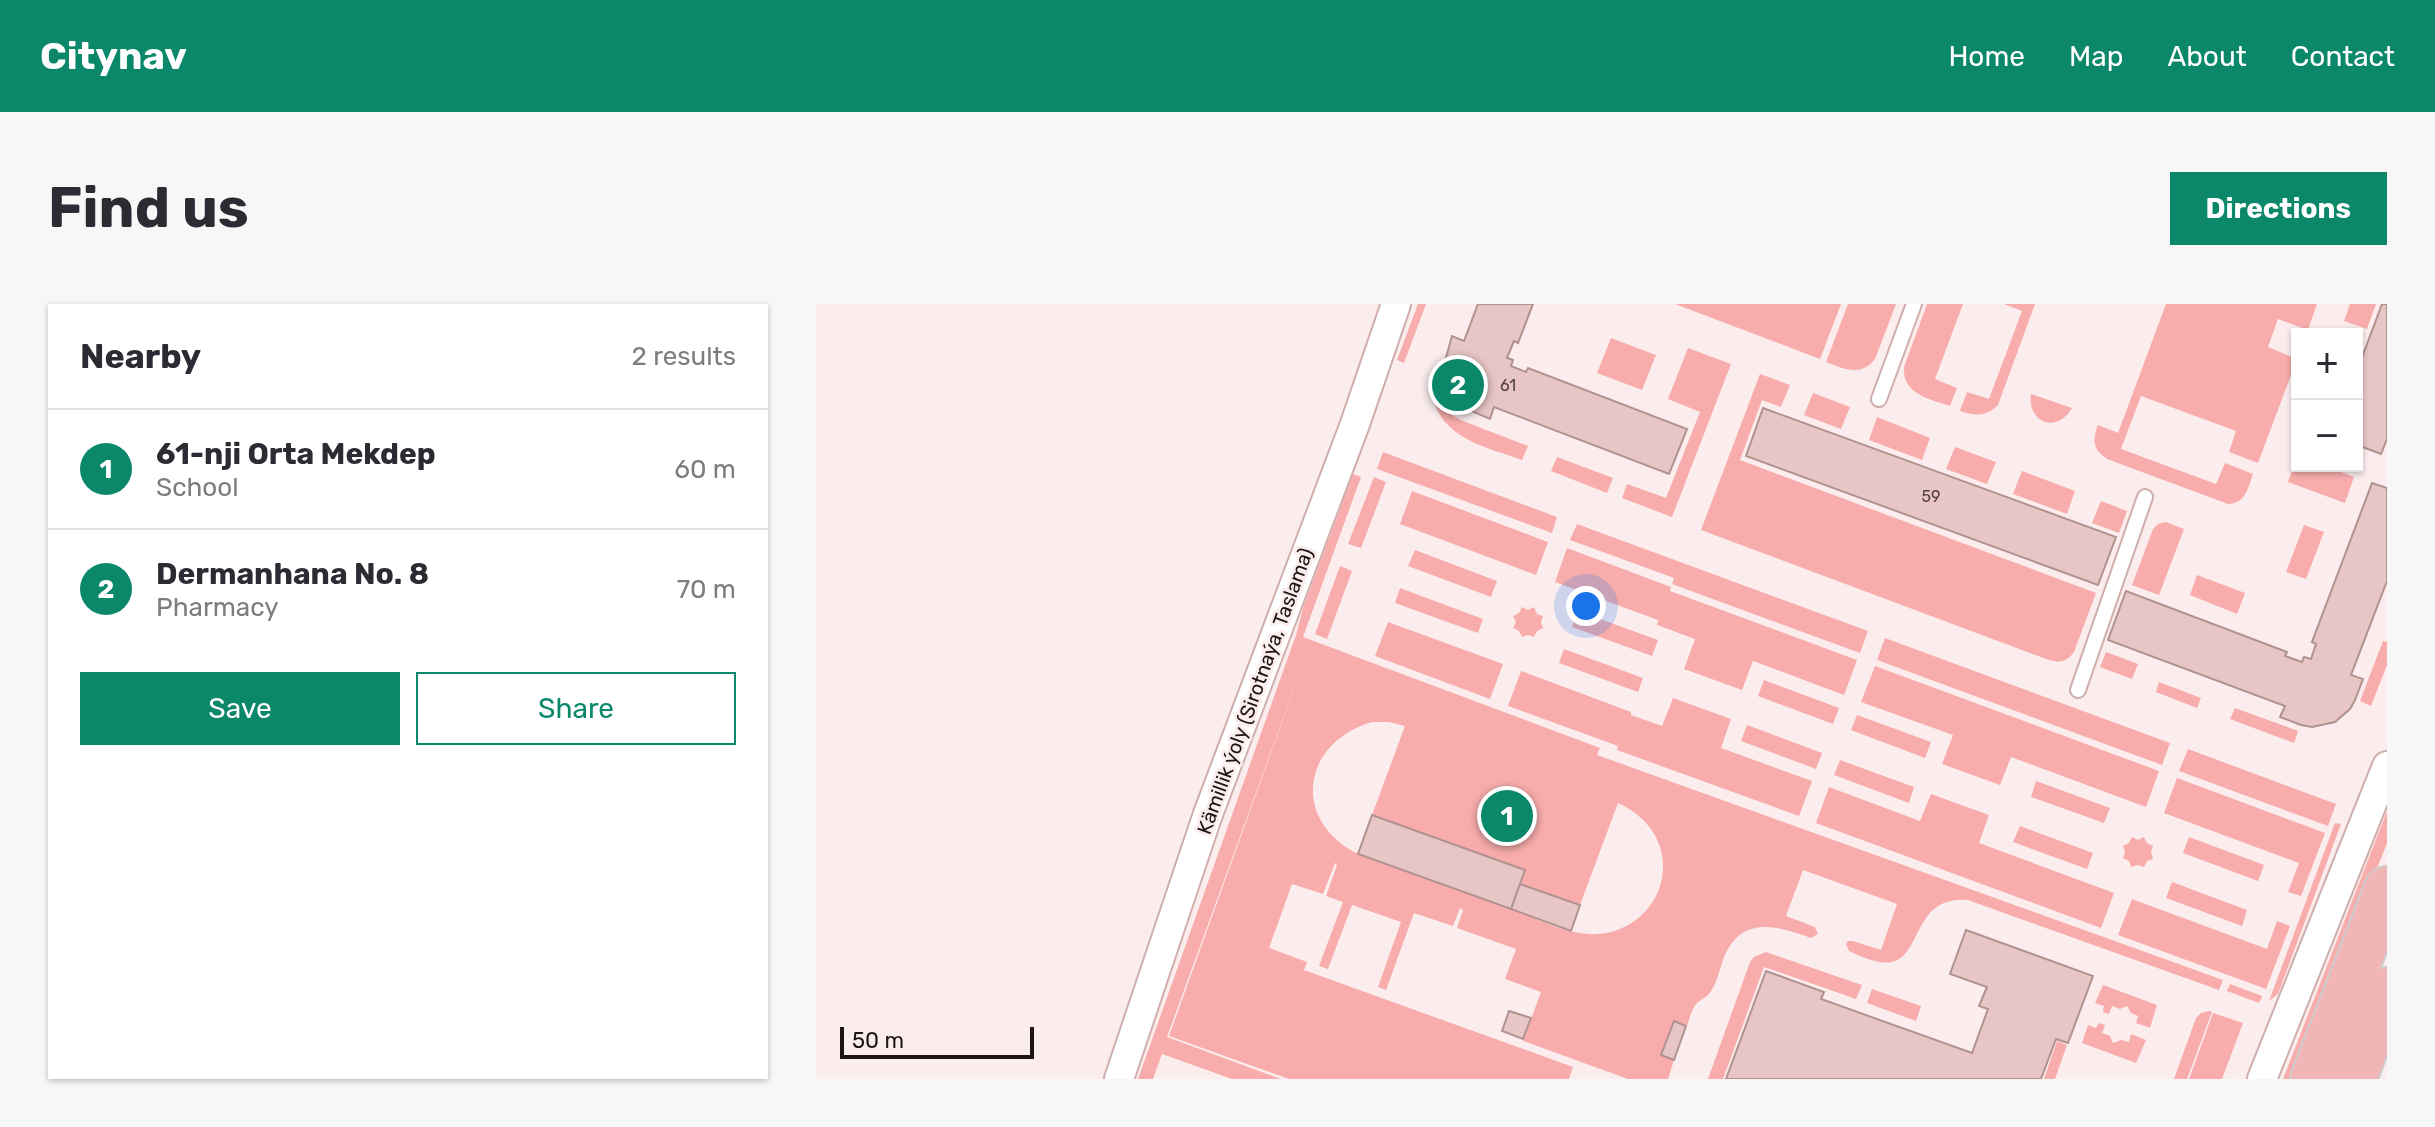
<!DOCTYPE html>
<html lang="en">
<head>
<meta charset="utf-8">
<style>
	body { margin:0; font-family:Rubik,sans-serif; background:#f7f7f7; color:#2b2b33 }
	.controls { position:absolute; right:24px; top:24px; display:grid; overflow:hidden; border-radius:0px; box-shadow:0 2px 6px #0004 }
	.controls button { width:72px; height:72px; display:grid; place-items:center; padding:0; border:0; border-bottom:2px solid #e1e1e2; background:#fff; color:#2b2b33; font:40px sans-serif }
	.scale { position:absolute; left:24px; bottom:20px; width:194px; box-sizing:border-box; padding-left:8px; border:4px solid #1f1414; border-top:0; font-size:22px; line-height:28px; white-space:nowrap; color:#1f1414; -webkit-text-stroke:6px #fbeded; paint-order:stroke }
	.you { position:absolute; left:770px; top:302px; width:28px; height:28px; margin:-20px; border:6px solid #fff; border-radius:50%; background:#1a73e8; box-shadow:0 0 0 12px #1a73e833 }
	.badge { display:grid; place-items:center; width:52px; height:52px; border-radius:50%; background:#0b876a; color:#fff; font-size:26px; font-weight:700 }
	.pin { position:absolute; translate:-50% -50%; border:4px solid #fff; box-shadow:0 2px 8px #0006 }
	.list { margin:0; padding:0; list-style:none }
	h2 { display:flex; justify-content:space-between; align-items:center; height:104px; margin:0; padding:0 32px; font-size:34px }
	h2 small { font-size:26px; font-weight:400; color:#7c7c81 }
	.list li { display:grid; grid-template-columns:52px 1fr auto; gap:24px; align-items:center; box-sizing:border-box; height:120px; padding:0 32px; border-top:2px solid #e1e1e2 }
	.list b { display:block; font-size:30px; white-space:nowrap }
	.list p { margin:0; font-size:26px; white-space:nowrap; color:#7c7c81 }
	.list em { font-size:26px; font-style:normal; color:#7c7c81 }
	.actions { display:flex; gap:16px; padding:24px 32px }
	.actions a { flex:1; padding:18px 0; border:2px solid #0b876a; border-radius:0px; text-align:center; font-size:28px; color:#0b876a }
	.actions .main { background:#0b876a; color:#fff }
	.map { position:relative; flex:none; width:1571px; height:775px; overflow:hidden; border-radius:0px }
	header { display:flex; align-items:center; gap:48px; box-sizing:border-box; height:112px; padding:0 40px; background:#0b876a; color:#fff }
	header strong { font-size:38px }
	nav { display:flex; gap:44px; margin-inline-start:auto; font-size:28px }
	.intro { display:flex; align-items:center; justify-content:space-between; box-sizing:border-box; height:192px; padding:0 48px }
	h1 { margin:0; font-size:56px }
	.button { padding:20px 36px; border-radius:0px; background:#0b876a; color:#fff; font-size:28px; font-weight:700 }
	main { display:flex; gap:48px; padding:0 48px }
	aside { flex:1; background:#fff; border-radius:0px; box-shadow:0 2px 6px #0004 }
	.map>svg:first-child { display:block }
	.green { fill:#f8adac; fill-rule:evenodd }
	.building { fill:#e7c6c5; stroke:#b19291; stroke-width:2 }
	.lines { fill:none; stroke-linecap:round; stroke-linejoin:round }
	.lane-casing { stroke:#cfaead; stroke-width:18 }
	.street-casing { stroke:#cfaead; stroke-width:32 }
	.primary-casing { stroke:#cecbcb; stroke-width:48 }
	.lane { stroke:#fff; stroke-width:14 }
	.street { stroke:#fff; stroke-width:28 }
	.primary { stroke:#f1b5b6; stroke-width:44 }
	.labels { text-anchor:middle; stroke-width:6; stroke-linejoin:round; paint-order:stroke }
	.number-label { font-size:16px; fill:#514040 }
	.street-label { font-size:20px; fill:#1f1414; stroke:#fbeded }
</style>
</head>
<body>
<header>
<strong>Citynav</strong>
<nav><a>Home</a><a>Map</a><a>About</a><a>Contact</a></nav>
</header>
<div class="intro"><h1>Find us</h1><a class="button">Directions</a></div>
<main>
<aside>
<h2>Nearby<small>2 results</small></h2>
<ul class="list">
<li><span class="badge">1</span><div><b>61-nji Orta Mekdep</b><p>School</p></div><em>60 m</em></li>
<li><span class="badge">2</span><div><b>Dermanhana No. 8</b><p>Pharmacy</p></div><em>70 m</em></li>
</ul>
<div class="actions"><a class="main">Save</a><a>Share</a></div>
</aside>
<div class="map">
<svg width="1571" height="775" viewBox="0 0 1571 775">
	<rect width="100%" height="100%" fill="#fbeded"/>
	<path class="green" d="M602,0H610L588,59L581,56Z
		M859,0H1025L1004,55Z
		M1032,0H1080L1059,55C1045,73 1028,65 1010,58Z
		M1111,0H1147L1119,75L1141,84L1134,102C1113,95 1086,90 1088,63Z
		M1188,0H1219L1182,101C1170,113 1159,112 1144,107L1151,88L1173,95L1206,7Z
		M1350,0H1501L1492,26L1462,15L1452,43L1481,55L1442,159L1413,148L1420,127L1325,92L1305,145L1400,180L1409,159L1437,170C1432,184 1430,199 1412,200L1291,155C1277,146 1276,136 1282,121L1302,129Z
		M1534,0H1560L1551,25L1528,17Z
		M795,34L840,51L826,86L781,69Z
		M872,44L915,60L856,213L806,194L811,180L850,194L884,108L852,95Z
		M944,70L974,81L965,103L946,96L924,156L1280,289L1258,348C1250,358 1245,359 1233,356L885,226Z
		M997,89L1034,103L1025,125L988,111Z
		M1215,90L1256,104C1241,130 1211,119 1215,90Z
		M619,101C630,105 637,113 647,117L712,142L706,156C674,144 633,137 619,101Z
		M1061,113L1114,134L1106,156L1053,136Z
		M1139,143L1180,158L1171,180L1130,165Z
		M567,148L741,213L736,229L561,165Z
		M1481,152V162H1509L1538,173L1529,199L1472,178Z
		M741,153L797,174L791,189L735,167Z
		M1206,167L1259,187L1251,210L1197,190Z
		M537,170L545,173L487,333L784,444L781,451L1407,676L1403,686L1152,596C1090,591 1110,666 1063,658C1053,656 1042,651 1033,647L1030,640L1032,637H1037L1065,646L1081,600L987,566L970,612L999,623L1002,630L995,634C962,622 927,611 909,651C904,662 902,677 895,687C892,692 886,695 881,699C875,705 874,714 871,722L857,717L845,751L858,756L852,775H812L707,737L725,688L689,675L700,645L641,624L647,606L644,604L637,622L598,609L570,686L562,683L585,618L536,601L512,665L503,662L527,598L510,592L521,561L519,559L507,590L476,580L453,644L491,658L488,666L757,763L753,775H473L353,732L492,346L351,733L465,775H416L346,750L337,775H322L480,331L487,304ZM556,418H573L589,422L556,511L709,566L704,580L764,601L802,499C827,511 845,530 847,559C849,600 813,633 773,630C748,629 721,615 698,606C646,588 594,569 542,550C475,517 485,439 556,418Z
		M558,173L570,178L545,244L532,240Z
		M596,187L732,238L720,271L584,220Z
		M1285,197L1311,207L1303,229L1276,219Z
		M1350,218L1368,225L1343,291L1316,281L1337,225L1342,220Z
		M761,220L1052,327L1044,349L856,280L858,274L754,236Z
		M1488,221L1508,228L1490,275L1470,268Z
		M751,244L855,283L854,287L1041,356L1028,391L937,357L926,386L868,365L879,335L841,321L842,316L739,278Z
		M599,246L681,277L675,293L592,262Z
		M524,262L536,267L511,335L499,330Z
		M1381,271L1429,289L1421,310L1374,291Z
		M584,284L667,315L662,329L579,299Z
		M706,303L712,306L718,303L721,310L727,312L725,318L727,324L721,327L718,333L712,331L706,333L703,327L697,324L700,318L697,312L703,309Z
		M762,307L842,336L836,352L756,323Z
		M572,318L687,360L674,395L559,352Z
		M1069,334L1354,439L1346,461L1061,356Z
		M1567,337L1571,338V361L1555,402L1544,397Z
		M748,345L827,374L822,388L743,359Z
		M1290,348L1322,360L1316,375L1284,363Z
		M1059,362L1343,467L1330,503L1195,453L1184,481L1126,460L1137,431L1045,398Z
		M705,367L815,408V411L846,422L857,394L915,415L905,444L996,477L983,512L801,446L802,442L692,402Z
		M948,376L1023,404L1017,420L942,392Z
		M1343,378L1385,394L1381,404L1340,388Z
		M1419,404L1482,427L1478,439L1414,415Z
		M1041,411L1115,438L1109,454L1035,426Z
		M931,421L1006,449L1000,465L925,437Z
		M1372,445L1520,500L1512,522L1363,467Z
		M1024,456L1098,483L1093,499L1018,471Z
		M1361,474L1509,529L1485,592L1472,588L1483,559L1348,509Z
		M1220,477L1294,504L1288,519L1215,493Z
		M1013,483L1104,517L1115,490L1173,511L1163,539L1298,589L1285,624L1000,519Z
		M1571,507V539L1479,775H1467Z
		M1519,519L1525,520L1462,690L1453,697Z
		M1204,522L1277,549L1271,565L1197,538Z
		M1316,533L1322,536L1328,533L1331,539L1337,542L1335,548L1337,555L1331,557L1328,563L1322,561L1315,563L1313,557L1307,554L1309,548L1307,542L1313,539Z
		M1373,533L1448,561L1442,577L1367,549Z
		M1356,578L1431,606L1426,622L1350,594Z
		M1316,595L1451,645L1461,617L1474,622L1450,685L1302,631Z
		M950,648L1046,681L1040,695L948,663L907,775H892L934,658L938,653Z
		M1414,680L1446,692L1443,699L1411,687Z
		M1287,681L1341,701L1334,724L1320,719L1322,712L1315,709L1311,702L1304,705L1296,702L1293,710L1287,708L1288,702L1279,699Z
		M1056,685L1105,702L1100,717L1051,699Z
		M1393,707L1396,708L1371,775H1358L1380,714L1385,709Z
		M1397,709L1427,719L1406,775H1373Z
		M1283,719L1289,721L1286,729L1294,732L1297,739L1305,736L1313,738L1315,730L1330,736L1320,759L1266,739L1272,721L1280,724Z
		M1241,737L1251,741L1239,775H1228Z"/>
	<path class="building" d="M662,0H717L702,39L698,37L691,54L697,56L695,62L710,68L712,64L871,125L853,170L678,103L674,115L644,102L631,86L627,64L636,32L648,37Z
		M1566,0H1571V135L1565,150L1541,141V67Z
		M947,104L1300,233L1282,281L930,152Z
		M1556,179L1571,184V277L1535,371L1547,375L1539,396L1534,405L1519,418L1496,423L1485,421L1464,413L1469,402L1292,336L1310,287L1471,348L1469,352L1486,358L1488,353L1495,355L1500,340L1496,338Z
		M556,511L709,566L695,605L542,550Z
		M704,580L764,601L755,627L695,605Z
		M1150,626L1277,672L1252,739L1240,735L1225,775H910L950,667L1008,688L1005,695L1156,749L1172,705L1163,702L1171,683L1134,670Z
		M693,707L715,714L707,735L686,727Z
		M858,717L870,722L858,756L845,751Z"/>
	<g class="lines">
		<defs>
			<path id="lane" d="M1063,95L1098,0
				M1262,386L1329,193"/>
			<path id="street" d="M303,775L392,510L539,120L580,0
				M1446,775L1571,462"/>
			<path id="primary" d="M1497,775L1571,585
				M1538,775L1571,686"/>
		</defs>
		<use href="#lane" class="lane-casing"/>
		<use href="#street" class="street-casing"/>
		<use href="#primary" class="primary-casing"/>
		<use href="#lane" class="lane"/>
		<use href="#street" class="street"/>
		<use href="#primary" class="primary"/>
	</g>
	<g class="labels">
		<g class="number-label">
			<text x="692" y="87">61</text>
			<text x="1115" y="198">59</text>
		</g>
		<g class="street-label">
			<text transform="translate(439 387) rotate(-70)" y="7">Kämillik ýoly (Sirotnaýa, Taslama)</text>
		</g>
	</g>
</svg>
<div class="controls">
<button>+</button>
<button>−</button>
</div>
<div class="scale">50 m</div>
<div class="you"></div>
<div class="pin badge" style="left:691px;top:512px">1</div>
<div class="pin badge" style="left:642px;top:81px">2</div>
</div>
</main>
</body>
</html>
